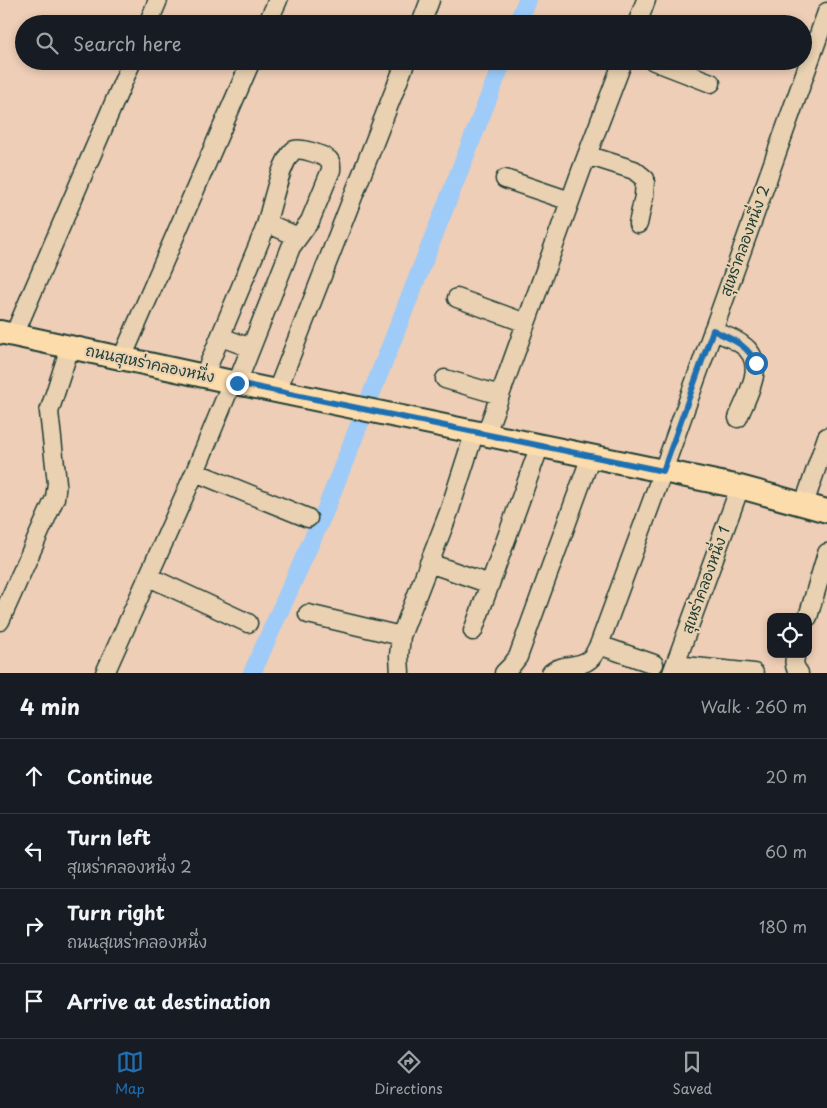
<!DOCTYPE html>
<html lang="en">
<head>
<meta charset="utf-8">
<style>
	body { margin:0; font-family:"Playpen Sans","Playpen Sans Thai",sans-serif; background:#20242c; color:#f1f3f6 }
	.controls { position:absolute; right:15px; bottom:15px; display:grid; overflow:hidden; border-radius:10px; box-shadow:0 2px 8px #0003 }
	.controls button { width:45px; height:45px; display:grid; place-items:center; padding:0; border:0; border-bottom:1px solid #363941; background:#171b24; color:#f1f3f6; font:25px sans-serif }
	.stop { position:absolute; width:15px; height:15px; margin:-11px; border:4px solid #1f6fb2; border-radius:50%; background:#fff }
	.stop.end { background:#1f6fb2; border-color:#fff; box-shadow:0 1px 5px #0008 }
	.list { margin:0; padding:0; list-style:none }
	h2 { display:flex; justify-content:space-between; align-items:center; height:65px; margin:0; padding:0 20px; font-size:21px }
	h2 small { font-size:16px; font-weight:400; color:#9ea1a6 }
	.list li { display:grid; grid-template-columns:32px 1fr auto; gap:15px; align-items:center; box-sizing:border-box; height:75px; padding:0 20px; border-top:1px solid #363941 }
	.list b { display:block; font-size:19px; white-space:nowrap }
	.list p { margin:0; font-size:16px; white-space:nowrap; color:#9ea1a6 }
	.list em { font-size:16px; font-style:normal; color:#9ea1a6 }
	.icon { flex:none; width:28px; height:28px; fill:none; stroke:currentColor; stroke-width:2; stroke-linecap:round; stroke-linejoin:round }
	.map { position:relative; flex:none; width:827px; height:673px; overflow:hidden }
	.search { position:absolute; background:#171b24; box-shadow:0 2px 8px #0003; left:15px; right:15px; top:15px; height:55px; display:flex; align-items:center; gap:12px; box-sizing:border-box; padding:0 18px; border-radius:28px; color:#9ea1a6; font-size:19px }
	.sheet { height:365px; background:#171b24 }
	nav { display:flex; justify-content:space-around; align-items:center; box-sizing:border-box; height:70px; border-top:1px solid #363941; background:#171b24; font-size:14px; color:#9ea1a6 }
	nav a { display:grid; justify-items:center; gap:2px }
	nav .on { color:#1f6fb2 }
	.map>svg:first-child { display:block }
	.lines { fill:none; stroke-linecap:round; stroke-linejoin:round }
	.canal { stroke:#9ecbf8; stroke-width:18 }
	.minor-casing { stroke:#1f3d34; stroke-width:21 }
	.major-casing { stroke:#1f3d34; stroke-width:26 }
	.minor { stroke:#e9d1b2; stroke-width:18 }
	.major { stroke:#fddcac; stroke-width:22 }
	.route { stroke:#1f6fb2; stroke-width:6 }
	.labels { text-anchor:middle; stroke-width:4.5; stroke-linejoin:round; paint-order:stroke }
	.street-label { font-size:15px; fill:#1f3d34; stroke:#e9d1b2 }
</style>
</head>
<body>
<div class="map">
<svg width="827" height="673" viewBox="0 0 827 673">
	<rect width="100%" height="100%" fill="#eeceb7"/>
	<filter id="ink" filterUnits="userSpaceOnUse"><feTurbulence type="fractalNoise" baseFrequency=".02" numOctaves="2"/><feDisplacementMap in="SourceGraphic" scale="10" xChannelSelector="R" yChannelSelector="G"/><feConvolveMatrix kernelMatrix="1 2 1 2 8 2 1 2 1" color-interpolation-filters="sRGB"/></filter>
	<g filter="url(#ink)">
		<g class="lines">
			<path class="canal" d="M517,24L527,0
				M252,673L325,511L503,61"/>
			<defs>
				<path id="minor" d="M148,24L158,0
					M267,24L278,0
					M421,24L430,0
					M637,24L646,0
					M654,61L711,83
					M587,155L634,170L645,179L644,196L638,224
					M505,179L570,201
					M267,223L298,237
					M457,298L526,323
					M713,330C722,335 733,338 741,344C769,362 747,395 738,418
					M14,335L132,61
					M221,337L251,348
					M122,358L251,61
					M204,376L264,231C271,212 279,164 293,151C298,146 323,155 329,160C332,163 331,167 331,170L310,221L291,247L237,383
					M445,379L500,395
					M277,391L406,61
					M486,434L581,171L623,61
					M195,472L308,518
					M804,504L827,437
					M429,563L490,584
					M149,577L248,623
					M308,614L401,636
					M808,617L827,553
					M0,621L55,498L57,483L49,412L70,347
					M473,631L540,445
					M599,645L654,664
					M796,654C793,662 794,667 799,673
					M675,665L754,673
					M105,673L195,472L232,382
					M400,673L399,656L401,636L449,512L475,431
					M504,673L511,666L518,657L591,456
					M551,673C562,663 579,669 590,659C594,656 596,650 599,645L663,471L827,12
					M672,673L740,487"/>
				<path id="major" d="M0,332L232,382L740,487L827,511"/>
			</defs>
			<use href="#minor" class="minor-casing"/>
			<use href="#major" class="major-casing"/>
			<use href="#minor" class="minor"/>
			<use href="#major" class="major"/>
		</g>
	</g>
	<g class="lines" filter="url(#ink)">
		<path class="route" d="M237,383L663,471L713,330C732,340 746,343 756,363"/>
	</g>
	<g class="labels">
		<g class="street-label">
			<text transform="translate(745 241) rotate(-70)" y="5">สุเหร่าคลองหนึ่ง 2</text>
			<text transform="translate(150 364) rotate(12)" y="5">ถนนสุเหร่าคลองหนึ่ง</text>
			<text transform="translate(706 580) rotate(-70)" y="5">สุเหร่าคลองหนึ่ง 1</text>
		</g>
	</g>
</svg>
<div class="controls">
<button><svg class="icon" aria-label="locate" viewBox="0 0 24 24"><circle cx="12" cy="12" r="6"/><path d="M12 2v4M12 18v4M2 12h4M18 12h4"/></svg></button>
</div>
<div class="stop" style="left:756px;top:363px"></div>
<div class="stop end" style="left:237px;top:383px"></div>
<div class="search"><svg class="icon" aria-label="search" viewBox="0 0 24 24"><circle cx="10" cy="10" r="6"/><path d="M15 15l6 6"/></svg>Search here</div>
</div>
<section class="sheet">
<h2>4 min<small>Walk · 260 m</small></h2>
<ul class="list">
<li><svg class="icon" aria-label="ahead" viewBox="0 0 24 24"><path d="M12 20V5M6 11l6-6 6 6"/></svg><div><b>Continue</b></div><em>20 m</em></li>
<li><svg class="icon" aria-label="left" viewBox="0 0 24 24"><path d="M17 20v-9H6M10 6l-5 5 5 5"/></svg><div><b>Turn left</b><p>สุเหร่าคลองหนึ่ง 2</p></div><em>60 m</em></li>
<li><svg class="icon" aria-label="right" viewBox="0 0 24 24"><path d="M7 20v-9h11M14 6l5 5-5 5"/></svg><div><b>Turn right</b><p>ถนนสุเหร่าคลองหนึ่ง</p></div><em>180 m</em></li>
<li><svg class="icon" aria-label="arrive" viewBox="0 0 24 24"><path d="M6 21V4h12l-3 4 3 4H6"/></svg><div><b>Arrive at destination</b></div></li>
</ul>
</section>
<nav>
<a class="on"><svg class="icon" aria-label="map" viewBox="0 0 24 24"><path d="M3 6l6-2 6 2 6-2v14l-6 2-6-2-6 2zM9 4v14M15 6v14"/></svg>Map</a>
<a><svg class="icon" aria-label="directions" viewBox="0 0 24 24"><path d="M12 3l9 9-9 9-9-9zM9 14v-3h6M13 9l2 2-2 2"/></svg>Directions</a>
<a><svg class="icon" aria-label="saved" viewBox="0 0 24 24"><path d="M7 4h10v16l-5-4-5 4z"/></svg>Saved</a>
</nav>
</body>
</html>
